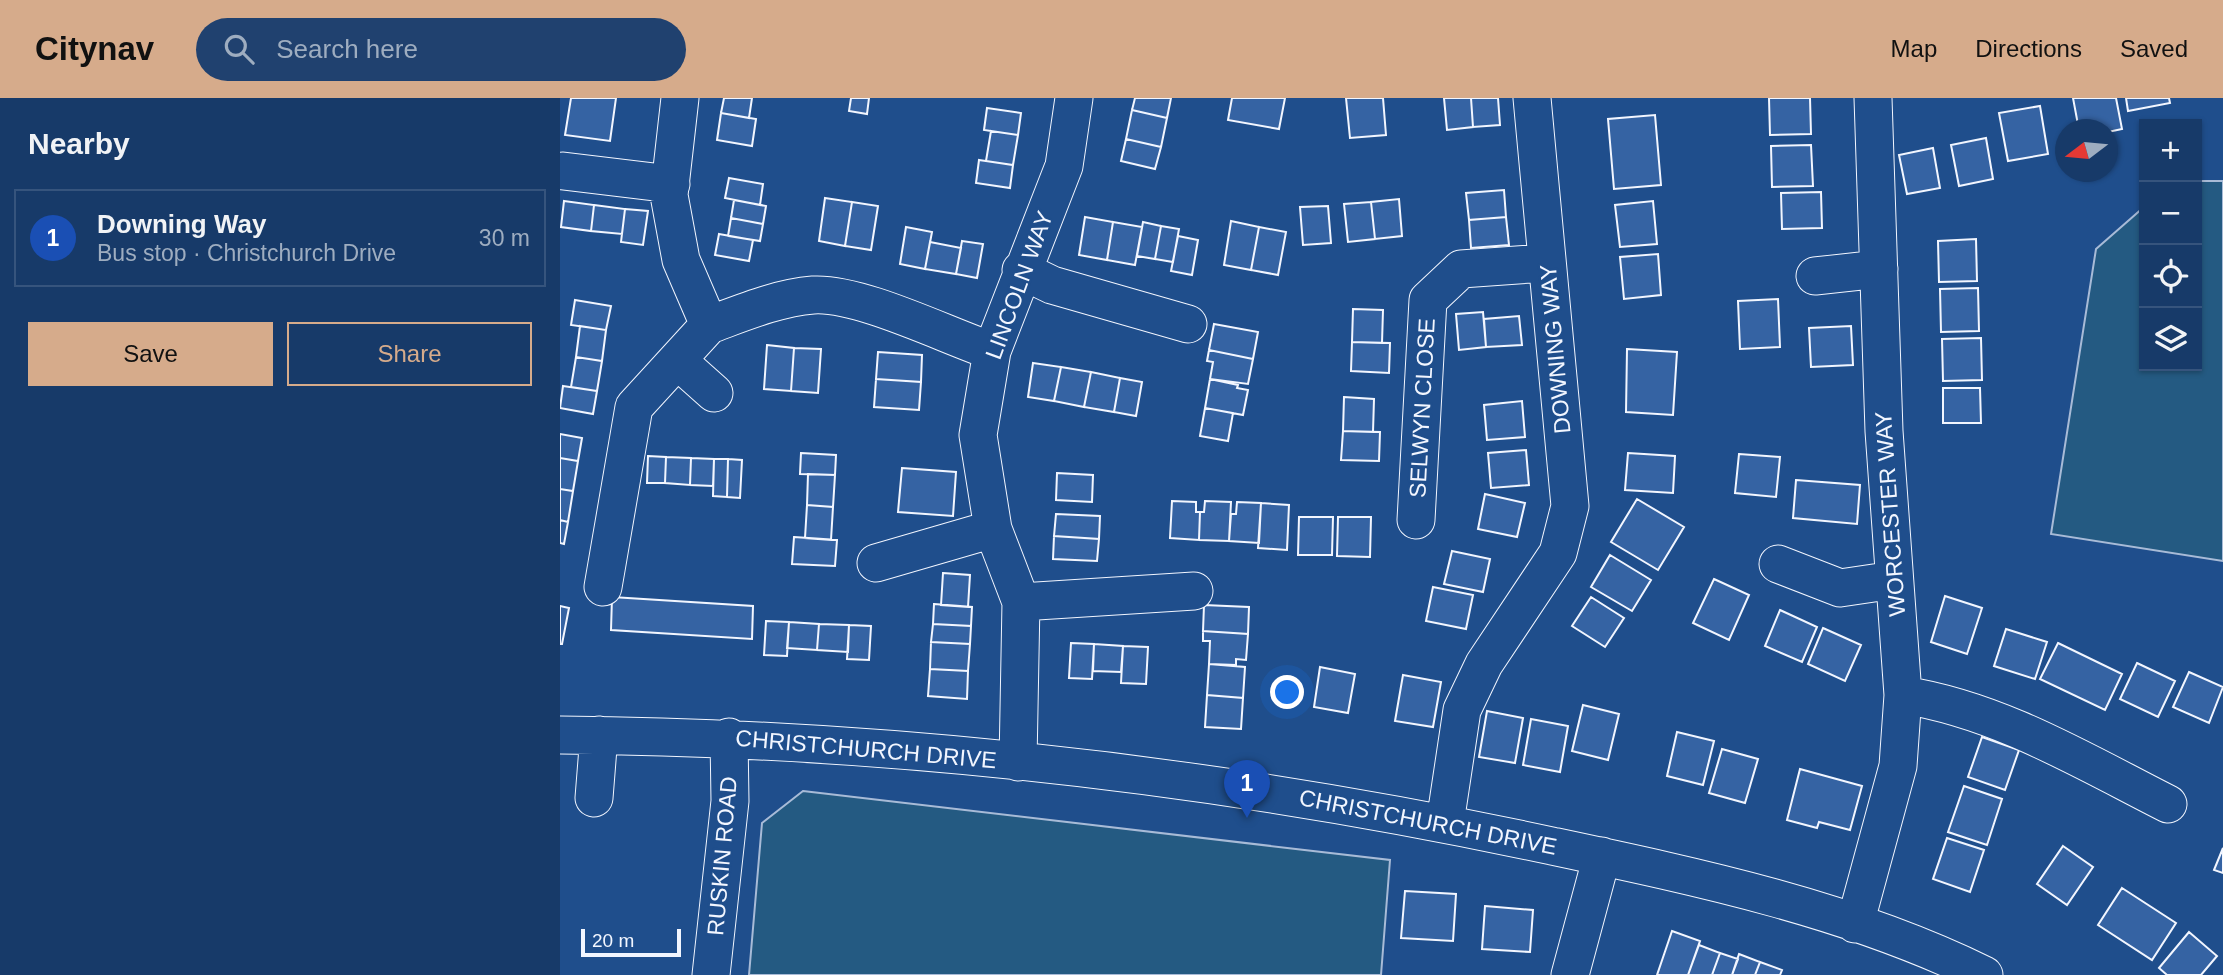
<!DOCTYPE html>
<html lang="en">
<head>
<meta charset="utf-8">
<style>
	body { margin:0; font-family:Helvetica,sans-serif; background:#20416f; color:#f1f3f6 }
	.controls { position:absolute; right:21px; top:21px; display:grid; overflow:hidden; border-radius:0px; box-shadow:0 2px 5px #0004 }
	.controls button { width:63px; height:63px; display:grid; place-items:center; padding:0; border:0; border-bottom:2px solid #36547d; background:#173a69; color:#f1f3f6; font:35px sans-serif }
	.compass { position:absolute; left:1495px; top:21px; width:63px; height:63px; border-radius:50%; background:#173a69; box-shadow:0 2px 5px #0004; rotate:254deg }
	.scale { position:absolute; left:21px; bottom:18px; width:100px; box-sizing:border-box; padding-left:7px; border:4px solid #f2f6ff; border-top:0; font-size:19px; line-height:24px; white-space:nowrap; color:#f2f6ff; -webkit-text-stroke:5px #1f4e8c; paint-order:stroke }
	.you { position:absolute; left:728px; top:595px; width:24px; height:24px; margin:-18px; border:5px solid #fff; border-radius:50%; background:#1a73e8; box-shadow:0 0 0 10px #1a73e833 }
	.badge { display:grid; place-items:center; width:46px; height:46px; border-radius:50%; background:#d6ab8b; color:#fff; font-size:23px; font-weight:700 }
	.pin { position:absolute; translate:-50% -58px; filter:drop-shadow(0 2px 4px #0008) }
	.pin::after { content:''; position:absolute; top:37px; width:24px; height:21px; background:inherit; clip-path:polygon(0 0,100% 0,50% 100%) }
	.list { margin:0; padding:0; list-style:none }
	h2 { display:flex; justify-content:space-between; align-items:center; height:91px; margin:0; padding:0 28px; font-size:30px }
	h2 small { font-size:23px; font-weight:400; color:#9eadc0 }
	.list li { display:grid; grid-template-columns:46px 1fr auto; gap:21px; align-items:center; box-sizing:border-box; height:98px; margin:0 14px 14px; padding:0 14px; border:2px solid #36547d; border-radius:0px }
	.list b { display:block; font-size:26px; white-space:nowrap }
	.list p { margin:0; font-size:23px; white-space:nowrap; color:#9eadc0 }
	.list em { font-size:23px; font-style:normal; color:#9eadc0 }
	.actions { display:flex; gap:14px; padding:21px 28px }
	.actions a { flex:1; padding:16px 0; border:2px solid #d6ab8b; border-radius:0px; text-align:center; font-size:24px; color:#d6ab8b }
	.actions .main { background:#d6ab8b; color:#111 }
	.icon { flex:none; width:38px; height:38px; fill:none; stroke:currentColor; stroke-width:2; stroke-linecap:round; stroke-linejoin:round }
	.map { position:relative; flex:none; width:1663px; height:877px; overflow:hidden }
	header { display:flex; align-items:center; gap:42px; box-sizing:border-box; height:98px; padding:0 35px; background:#d6ab8b; color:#111 }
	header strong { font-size:33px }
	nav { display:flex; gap:38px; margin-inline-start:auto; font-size:24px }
	.search { width:490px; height:63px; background:#20416f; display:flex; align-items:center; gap:18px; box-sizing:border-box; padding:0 24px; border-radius:38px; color:#9eadc0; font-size:26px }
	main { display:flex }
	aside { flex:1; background:#173a69 }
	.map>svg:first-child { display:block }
	.green { fill:#245a82; stroke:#a8bbd7; stroke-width:2 }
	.building { fill:#3563a3; stroke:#f2f6ff; stroke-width:2 }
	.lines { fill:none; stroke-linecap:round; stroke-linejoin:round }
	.minor-casing { stroke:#f2f6ff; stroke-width:39 }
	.minor { stroke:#1f4e8c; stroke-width:37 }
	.labels { text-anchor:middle; stroke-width:5; stroke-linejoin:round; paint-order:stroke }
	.street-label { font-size:23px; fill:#f2f6ff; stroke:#1f4e8c }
</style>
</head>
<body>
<header>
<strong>Citynav</strong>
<div class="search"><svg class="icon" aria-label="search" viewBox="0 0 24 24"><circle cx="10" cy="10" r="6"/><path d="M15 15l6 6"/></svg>Search here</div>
<nav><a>Map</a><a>Directions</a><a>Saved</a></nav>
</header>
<main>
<aside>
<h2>Nearby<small></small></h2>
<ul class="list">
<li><span class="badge" style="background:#1a4fb4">1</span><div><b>Downing Way</b><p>Bus stop · Christchurch Drive</p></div><em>30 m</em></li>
</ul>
<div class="actions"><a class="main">Save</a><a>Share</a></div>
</aside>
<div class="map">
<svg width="1663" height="877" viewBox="0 0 1663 877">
	<rect width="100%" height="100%" fill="#1f4e8c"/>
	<path class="green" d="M1637,83H1663V463L1491,436L1536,151L1584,109V268H1637Z
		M243,693L830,762L821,877H189L202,725Z"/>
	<path class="building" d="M11,0H56L50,43L5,37Z
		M164,0H192L189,20L161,15Z
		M291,0H309L307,16L289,13Z
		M575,0H611L607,20L572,12Z
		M672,0H725L719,31L668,22Z
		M786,0H823L826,37L790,40Z
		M884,0H911L913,29L887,32Z
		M911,0H938L940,27L913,29Z
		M1209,0H1250L1251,36L1210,37Z
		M1513,0H1556L1562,31L1548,34L1519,32Z
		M1566,0H1609L1610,5L1568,13Z
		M1480,8L1488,56L1448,63L1439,15Z
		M427,10L461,15L458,37L424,32Z
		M572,12L607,20L601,49L566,41Z
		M161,15L196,21L192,48L157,42Z
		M1095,17L1101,87L1054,91L1048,21Z
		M431,33L458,37L453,67L426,63Z
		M1426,40L1433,81L1399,88L1391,47Z
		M566,41L601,49L595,71L561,63Z
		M1251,47L1253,88L1212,89L1211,48Z
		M1373,50L1380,90L1347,96L1339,57Z
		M419,62L453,67L450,90L416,85Z
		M169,80L203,86L200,107L165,100Z
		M944,92L946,119L909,122L906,95Z
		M1261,94L1262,130L1222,131L1221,95Z
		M265,100L292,104L285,148L259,143Z
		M839,101L842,138L815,141L811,104Z
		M174,102L206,108L203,126L171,120Z
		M4,103L34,107L31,133L1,129Z
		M1093,103L1097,146L1060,149L1055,107Z
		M292,104L318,108L311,152L285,148Z
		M811,104L815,141L788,144L784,106Z
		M34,107L65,111L62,136L31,133Z
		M768,108L771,145L743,147L740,109Z
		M65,111L88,113L83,147L61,144Z
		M525,119L553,124L547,162L519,157Z
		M946,119L949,147L911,150L909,122Z
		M171,120L203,126L200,143L168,138Z
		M671,123L699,129L691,172L664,167Z
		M553,124L582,129L575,167L547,162Z
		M583,124L601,128L595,161L577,158Z
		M601,128L619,131L613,164L595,161Z
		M346,129L372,134L365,171L340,166Z
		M699,129L726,134L718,177L691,172Z
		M159,136L193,142L189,163L155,157Z
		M618,138L638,142L632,177L611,173Z
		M1416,141L1417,183L1379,184L1378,143Z
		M402,143L423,146L417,180L396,176Z
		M370,144L401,150L396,176L365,171Z
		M1098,156L1101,197L1064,201L1060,159Z
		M1418,190L1419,233L1381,234L1380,191Z
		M1218,201L1220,249L1180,251L1178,203Z
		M15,202L51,208L46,232L11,227Z
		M793,211L823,212L822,245L792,244Z
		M923,214L926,249L899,252L896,216Z
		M959,218L962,247L926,249L924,221Z
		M654,226L698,234L693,261L649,252Z
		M20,228L46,232L42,263L16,259Z
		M1291,228L1293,267L1251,269L1249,230Z
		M1421,240L1422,282L1383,283L1382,241Z
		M792,244L830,245L829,275L791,273Z
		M207,247L234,250L231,293L204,291Z
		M234,250L261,251L258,295L231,293Z
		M1067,251L1117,254L1113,317L1066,314Z
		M649,252L693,261L688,286L650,281L653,264L647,263Z
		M318,254L362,257L361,284L316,281Z
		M16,259L42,263L37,293L11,289Z
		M473,265L501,269L494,303L468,299Z
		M501,269L531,274L524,309L494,303Z
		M531,274L560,280L554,314L524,309Z
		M560,280L582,284L576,318L554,314Z
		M316,281L361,284L359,312L314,309Z
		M650,281L678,287L677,290L688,292L683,317L645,310Z
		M3,288L37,293L33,316L0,310Z
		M1383,290H1420L1421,325H1383Z
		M784,299L814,301L813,334L783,333Z
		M962,303L965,339L927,342L924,307Z
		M645,310L673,315L668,343L640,338Z
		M783,333L820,334L819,363L781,362Z
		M0,336L22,340L18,363L0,360Z
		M966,352L969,387L931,390L928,355Z
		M241,355L276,357L275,377L240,376Z
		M1068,355L1115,358L1113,395L1065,392Z
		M1179,356L1220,359L1216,399L1175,395Z
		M88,358L106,359L105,385H87Z
		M106,359L131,360L130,387L105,385Z
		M0,360L18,363L13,393L0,391Z
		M131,360L154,361L153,388L130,387Z
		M154,361H168L167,399L153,398Z
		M168,361L182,362L180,400L167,399Z
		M342,370L396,374L393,418L338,414Z
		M497,375L533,377L532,404L496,402Z
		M248,376L275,377L273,409L247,407Z
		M1236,382L1300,387L1297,426L1233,420Z
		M0,391L13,393L8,424L0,422Z
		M925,396L965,405L957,439L918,431Z
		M1077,401L1124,429L1098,472L1051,444Z
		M612,403L636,404V414H640L639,442L610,440Z
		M645,403L671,404L669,443L639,442L640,414H644Z
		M677,404L701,405L699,445L669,443L671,416H676Z
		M701,405L729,407L727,452L698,450Z
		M247,407L273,409L271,442L245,440Z
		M496,416L540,418L539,441L494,438Z
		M739,419H773L772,457H738Z
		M778,419H811L810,459L777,458Z
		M0,422L8,424L4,446L0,445Z
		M494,438L539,441L537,463L493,461Z
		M234,439L277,442L275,468L232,466Z
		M892,453L930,461L923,494L884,486Z
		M1050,457L1091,482L1072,513L1031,489Z
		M383,475L410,477L408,509L381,507Z
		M1154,481L1189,497L1169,542L1133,525Z
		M873,489L913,497L906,531L866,523Z
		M1385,498L1422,510L1407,556L1371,544Z
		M52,499L193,508L192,541L51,532Z
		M1031,499L1064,520L1045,549L1012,528Z
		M374,506L412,509L411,528L373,526Z
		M644,507L689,509L688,536L643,533Z
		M0,508L9,510L2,546H0Z
		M1220,512L1257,529L1242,564L1205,548Z
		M206,523L229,524L227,558L204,557Z
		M229,524L259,526L257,552L227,550Z
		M259,526L289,527L288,554L257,552Z
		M373,526L411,528L410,546L371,544Z
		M289,527L311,528L309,562L287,561Z
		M1263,530L1301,547L1285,583L1248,566Z
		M1446,531L1487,544L1475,581L1434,568Z
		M643,533L688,536L686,562L676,561V567L649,566L650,543H643Z
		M371,544L410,546L408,573L370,571Z
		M511,545L534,546L532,581L509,580Z
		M1498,545L1562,576L1545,612L1480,581Z
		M534,546L563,548L561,574L533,573Z
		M563,548L588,549L586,586L561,585Z
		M1577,565L1615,583L1598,619L1560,601Z
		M649,566L685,569L683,600L647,597Z
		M760,569L795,576L788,615L754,609Z
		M370,571L408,573L407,601L368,598Z
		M1629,574L1663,589L1649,625L1613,609Z
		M843,577L881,584L873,629L835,623Z
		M647,597L683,600L681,631L645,629Z
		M1023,607L1059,616L1048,662L1012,653Z
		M927,613L963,620L955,665L919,659Z
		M971,621L1008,628L1000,674L963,667Z
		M1117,634L1154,643L1143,687L1107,678Z
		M1422,639L1459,652L1445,692L1408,679Z
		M1162,651L1198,661L1185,705L1149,695Z
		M1240,671L1302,688L1290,732L1259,724L1257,730L1227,722Z
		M1404,688L1442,701L1427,747L1388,734Z
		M1387,740L1424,752L1410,794L1373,781Z
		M1503,748L1533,769L1507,807L1477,786Z
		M1663,750V775L1654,772Z
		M1562,790L1616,825L1592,862L1538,827Z
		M845,793L896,796L893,843L841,840Z
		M925,808L973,812L970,854L922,851Z
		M1112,833L1140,843L1128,877H1097Z
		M1629,834L1657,858L1641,877H1607L1599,870Z
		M1139,847L1160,855L1152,877H1128Z
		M1160,855L1178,861L1172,877H1152Z
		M1179,856L1200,864L1195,877H1172Z
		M1200,864L1222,872L1220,877H1195Z"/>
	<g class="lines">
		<defs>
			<path id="minor" d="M120,0L109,97L121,162L149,227C182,215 217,200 253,197C299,194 385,237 432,253
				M3,73L111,86
				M461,172L492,187L628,226
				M1255,178L1319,171
				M117,262L154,295
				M856,422L868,202L901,171L986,165
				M316,465L433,431
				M1218,466L1280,490L1334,482
				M43,489L74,309L149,227
				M461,504L634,493
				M1343,597C1439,612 1523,663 1608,706
				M0,637C334,640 666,678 992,748C1138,779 1290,811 1424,877
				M458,664L461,504L433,431L418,337L432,253L504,68L514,0
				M34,700L39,637
				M885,725L902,612L924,566L998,455L1010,408L972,0
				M1295,826L1338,668L1343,597L1324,333L1313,0
				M151,877L170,703L169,639
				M1010,877L1042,758"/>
		</defs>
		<use href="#minor" class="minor-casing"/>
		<use href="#minor" class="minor"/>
	</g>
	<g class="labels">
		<g class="street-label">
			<text transform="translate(459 187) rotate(-70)" y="8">LINCOLN WAY</text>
			<text transform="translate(995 251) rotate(-95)" y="8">DOWNING WAY</text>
			<text transform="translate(862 310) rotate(-87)" y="8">SELWYN CLOSE</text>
			<text transform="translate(1330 416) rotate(-94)" y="8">WORCESTER WAY</text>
			<text transform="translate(306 651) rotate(5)" y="8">CHRISTCHURCH DRIVE</text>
			<text transform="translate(868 724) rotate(11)" y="8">CHRISTCHURCH DRIVE</text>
			<text transform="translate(162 758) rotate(-85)" y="8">RUSKIN ROAD</text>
		</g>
	</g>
</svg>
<div class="controls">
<button>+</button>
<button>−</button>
<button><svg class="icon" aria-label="locate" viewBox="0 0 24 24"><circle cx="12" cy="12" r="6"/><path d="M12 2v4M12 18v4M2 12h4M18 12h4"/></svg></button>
<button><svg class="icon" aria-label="layers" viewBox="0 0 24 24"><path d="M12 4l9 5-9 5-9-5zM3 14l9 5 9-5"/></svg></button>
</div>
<svg class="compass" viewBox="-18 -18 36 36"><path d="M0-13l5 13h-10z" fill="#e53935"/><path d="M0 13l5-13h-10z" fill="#9eadc0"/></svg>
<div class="scale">20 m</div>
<div class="you"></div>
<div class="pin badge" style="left:687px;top:720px;background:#1a4fb4">1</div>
</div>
</main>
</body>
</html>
